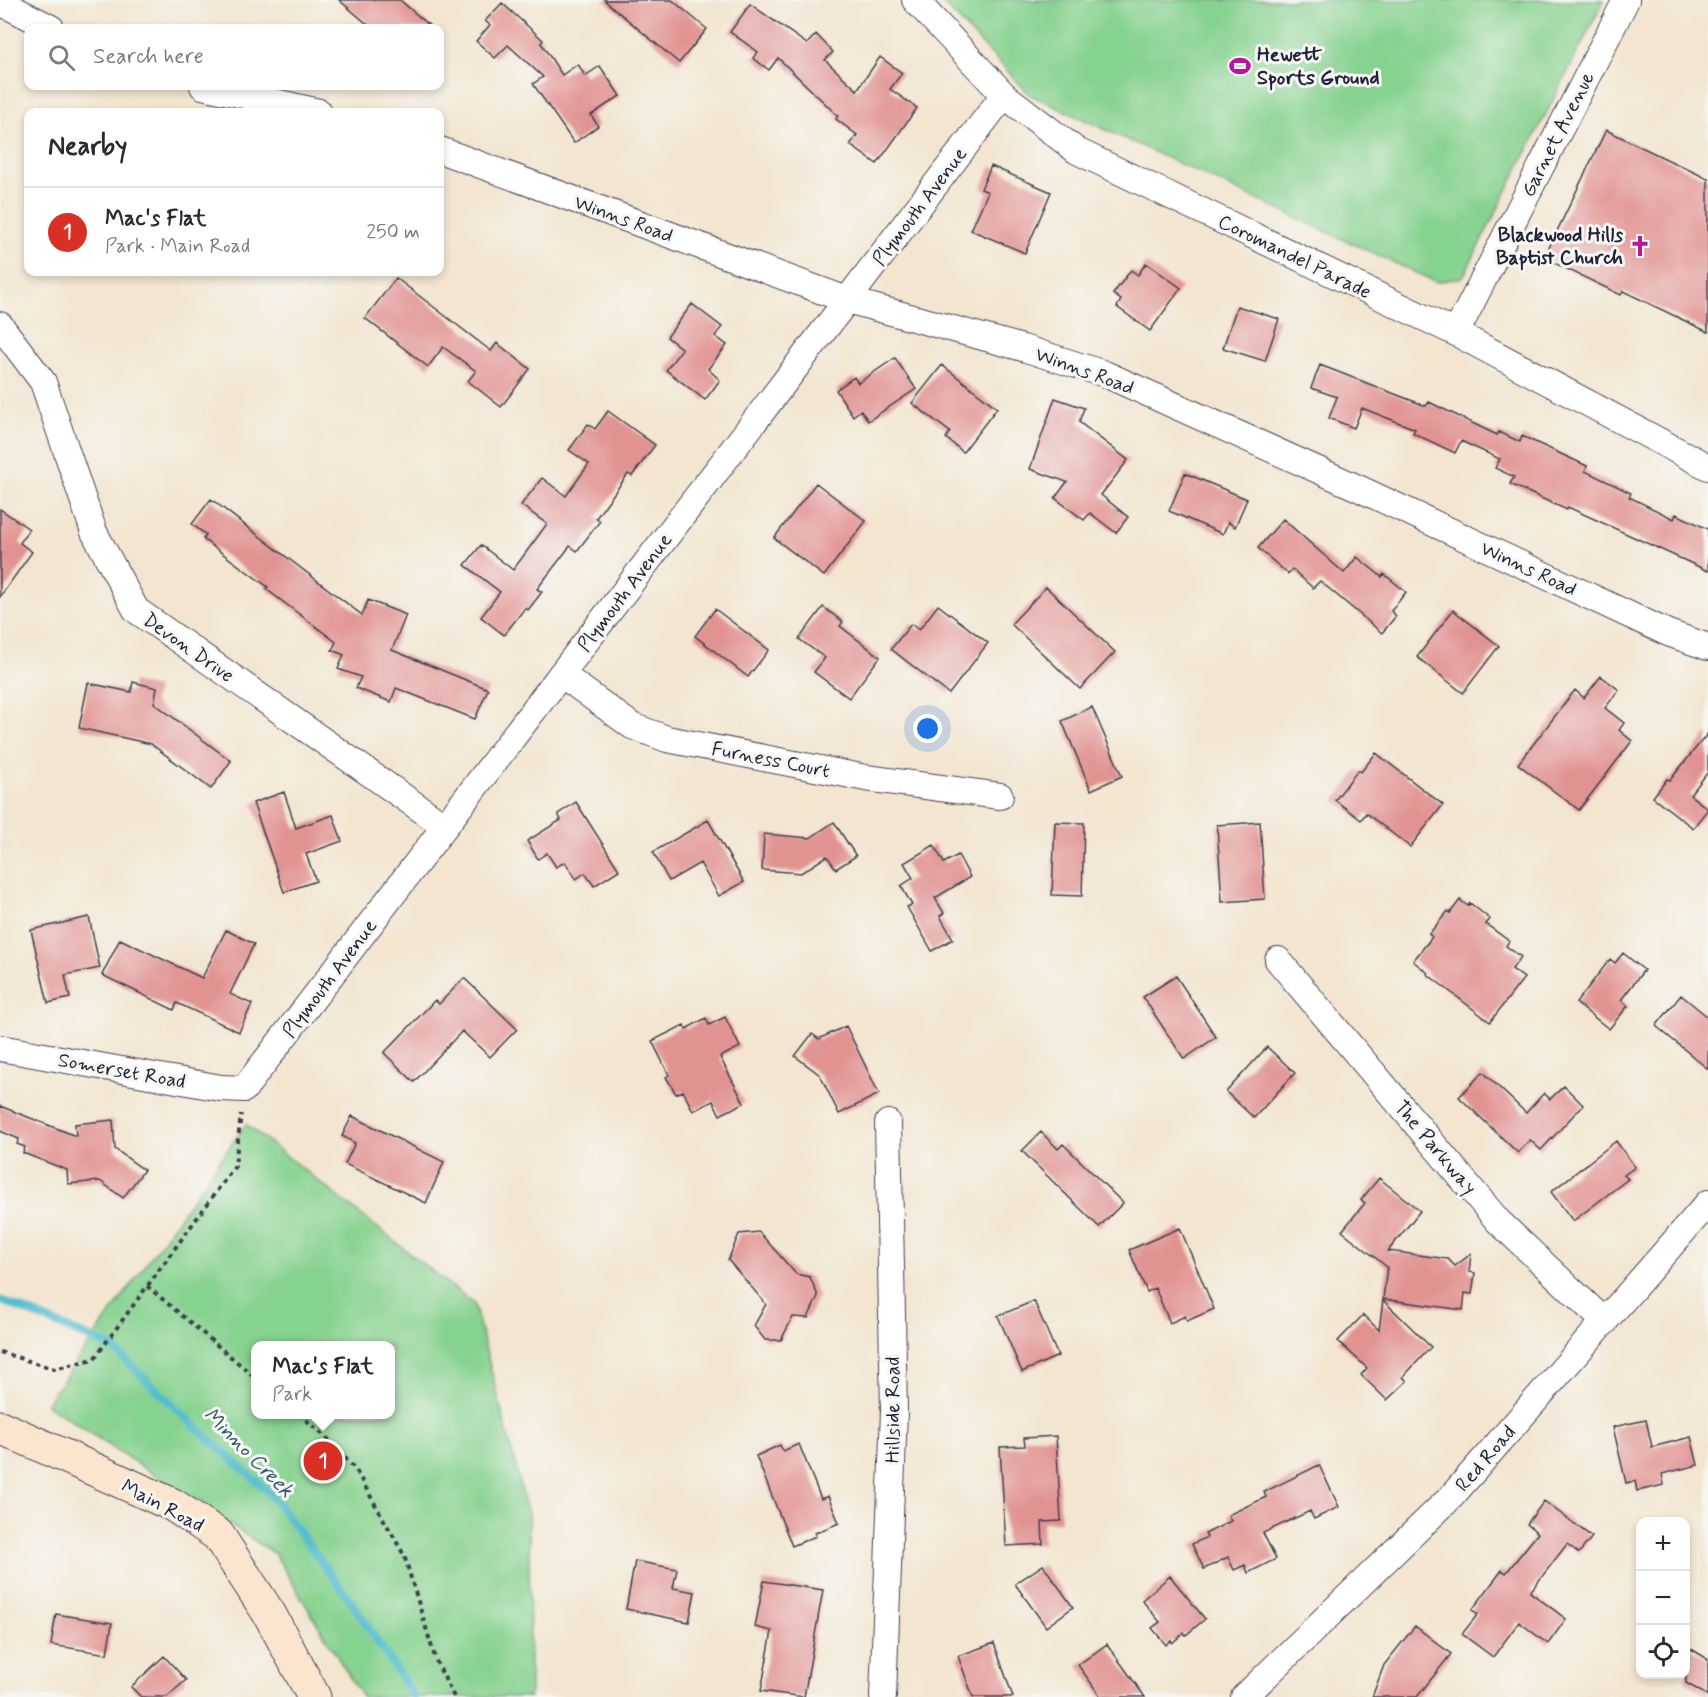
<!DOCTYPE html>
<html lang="en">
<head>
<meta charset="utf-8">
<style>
	body { margin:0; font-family:Mynerve,sans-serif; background:#f2f2f3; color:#2b2b33 }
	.controls { position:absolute; right:18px; bottom:18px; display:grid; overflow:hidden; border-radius:12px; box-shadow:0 3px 9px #0003 }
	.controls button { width:54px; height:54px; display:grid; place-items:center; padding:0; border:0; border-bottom:2px solid #e1e1e2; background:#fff; color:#2b2b33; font:30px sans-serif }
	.you { position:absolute; left:928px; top:729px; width:21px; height:21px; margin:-15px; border:4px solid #fff; border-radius:50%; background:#1a73e8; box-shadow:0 0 0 9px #1a73e833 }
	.badge { display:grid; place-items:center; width:39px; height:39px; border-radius:50%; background:#d93025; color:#fff; font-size:20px; font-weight:700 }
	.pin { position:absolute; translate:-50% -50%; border:3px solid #fff; box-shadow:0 2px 6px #0006 }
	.popup { position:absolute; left:251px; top:1341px; width:144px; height:78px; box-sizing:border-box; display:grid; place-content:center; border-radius:12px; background:#fff; filter:drop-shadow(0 2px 4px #0005); font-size:20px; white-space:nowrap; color:#7c7c81 }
	.popup b { font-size:22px; color:#2b2b33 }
	.popup::after { content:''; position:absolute; left:50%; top:100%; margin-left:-12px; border:12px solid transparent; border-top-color:#fff }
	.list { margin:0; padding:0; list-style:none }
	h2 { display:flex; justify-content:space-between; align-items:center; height:78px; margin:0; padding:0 24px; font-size:26px }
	h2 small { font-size:20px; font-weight:400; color:#7c7c81 }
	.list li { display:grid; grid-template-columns:39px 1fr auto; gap:18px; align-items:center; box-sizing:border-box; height:90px; padding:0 24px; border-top:2px solid #e1e1e2 }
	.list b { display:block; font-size:22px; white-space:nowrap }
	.list p { margin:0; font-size:20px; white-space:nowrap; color:#7c7c81 }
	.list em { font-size:20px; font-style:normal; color:#7c7c81 }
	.icon { flex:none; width:33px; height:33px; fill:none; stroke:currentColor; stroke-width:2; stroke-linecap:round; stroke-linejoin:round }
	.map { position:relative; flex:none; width:1708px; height:1697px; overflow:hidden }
	.search { position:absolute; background:#fff; box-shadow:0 3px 9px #0003; left:24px; top:24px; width:420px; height:66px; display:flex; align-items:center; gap:15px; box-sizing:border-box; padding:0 21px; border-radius:12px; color:#7c7c81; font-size:22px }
	.panel { position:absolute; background:#fff; box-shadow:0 3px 9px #0003; left:24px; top:108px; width:420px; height:168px; border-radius:12px }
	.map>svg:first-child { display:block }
	.green { fill:#86d28f; stroke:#547a65; stroke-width:1.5; fill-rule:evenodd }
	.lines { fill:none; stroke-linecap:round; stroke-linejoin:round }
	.stream { stroke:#53bdcf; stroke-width:8 }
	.building { fill:#e19391 }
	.minor-casing { stroke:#413f51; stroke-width:28 }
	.secondary-casing { stroke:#413f51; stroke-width:35 }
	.path { stroke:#413f51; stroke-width:4; stroke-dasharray:4.5 4.5; stroke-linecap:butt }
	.minor { stroke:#fff; stroke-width:26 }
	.secondary { stroke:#fbe5cf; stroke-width:33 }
	.labels { text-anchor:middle; stroke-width:6; stroke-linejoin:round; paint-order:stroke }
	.poi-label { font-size:20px; font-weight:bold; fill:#22223b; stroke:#f6f6f2; text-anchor:start }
	.street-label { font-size:20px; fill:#22223b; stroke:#f6f6f2 }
	.water-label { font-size:21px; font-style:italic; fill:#33586f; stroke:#f6f6f2 }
</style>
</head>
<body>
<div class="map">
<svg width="1708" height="1697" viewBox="0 0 1708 1697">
	<rect width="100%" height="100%" fill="#f6f6f2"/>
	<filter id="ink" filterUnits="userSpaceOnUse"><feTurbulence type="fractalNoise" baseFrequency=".0167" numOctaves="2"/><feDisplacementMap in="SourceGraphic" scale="12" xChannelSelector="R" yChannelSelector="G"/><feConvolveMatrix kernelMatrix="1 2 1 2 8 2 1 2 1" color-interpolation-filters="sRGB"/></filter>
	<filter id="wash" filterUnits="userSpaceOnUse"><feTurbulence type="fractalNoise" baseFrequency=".008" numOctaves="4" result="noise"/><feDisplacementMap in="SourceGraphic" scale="24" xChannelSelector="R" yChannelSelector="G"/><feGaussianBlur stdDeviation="1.35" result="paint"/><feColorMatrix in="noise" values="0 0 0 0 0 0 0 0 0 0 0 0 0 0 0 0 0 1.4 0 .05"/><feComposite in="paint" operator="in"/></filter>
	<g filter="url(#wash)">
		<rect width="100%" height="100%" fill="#f3e5cf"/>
		<path class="green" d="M940,0H1604L1463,277L1436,282L1030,95Z
			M246,1124L474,1304L529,1518L530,1697H362L275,1554L46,1404ZM256,1346H391V1414H256Z"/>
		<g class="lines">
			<path class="stream" d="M0,1300L112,1347L198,1429L270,1493L355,1607L414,1697"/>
		</g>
		<g id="blocks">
			<path class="building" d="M339,0H400L432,28H372Z
				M604,0H672L707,29L679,63Z
				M502,3L543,40L541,43L562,75L578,64L585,76L600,66L620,96L591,115L598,126L574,143L533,84L543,77L508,45L495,58L476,41L490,25L485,21Z
				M750,4L807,44L816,34L833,52L825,60L857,90L880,57L902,73L890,89L917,108L877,164L850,145L857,135L836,119L838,116L778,58L769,70L753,58L758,52L730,32Z
				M1606,130L1708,179V332L1623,291L1621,295L1544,258Z
				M991,166L1051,192L1025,253L971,230L988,192L981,189Z
				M1146,263L1181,288L1150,331L1117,307L1121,300L1113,294L1131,270L1138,275Z
				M396,278L491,351L497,343L530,369L501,407L468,381L476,371L443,347L428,367L365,318Z
				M692,304L722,327L715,336L727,345L708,369L720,380L705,400L666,370L682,349L667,337Z
				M1237,306L1279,319L1265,361L1223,348Z
				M895,358L916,389L868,421L861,410L853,416L836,390L854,377L858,383Z
				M942,365L997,408L963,452L946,438L950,432L912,403Z
				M1320,365L1426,406L1429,402L1497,435L1499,432L1520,442L1522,436L1587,466L1585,471L1631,493L1629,497L1674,519L1676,514L1708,529V571L1568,507L1567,510L1510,484L1514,477L1495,468L1500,459L1461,441L1455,453L1413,433L1415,429L1362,408L1354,428L1329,418L1337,397L1311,388Z
				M1055,398L1084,408L1079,422L1128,460L1101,495L1128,517L1116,533L1090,513L1084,520L1055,498L1067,482L1030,469Z
				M608,411L655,445L632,476L628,474L596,518L600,521L577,551L570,546L537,589L542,592L528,610L525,608L504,635L481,617L500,592L465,565L481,545L513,570L547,524L521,505L542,478L566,496L589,464L569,450L588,424L595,429Z
				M1185,473L1247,499L1235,527L1228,522L1223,534L1169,511Z
				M816,483L866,521L824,576L774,538Z
				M211,499L362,615L368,600L406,615L392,650L488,689L475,719L396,688L391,702L356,688L361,677L338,669L344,655L332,650L336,642L266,589L268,587L203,539L206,535L192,524Z
				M0,509L29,529L20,543L32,552L0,597Z
				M1283,519L1344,573L1357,557L1382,577L1384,574L1406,592L1391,611L1396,616L1382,633L1320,581L1313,588L1292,569L1288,574L1258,548Z
				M1046,587L1115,652L1080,689L1011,624Z
				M938,605L988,643L949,694L891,649L911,624L919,630Z
				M823,607L843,622L840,626L880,657L849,698L814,672L825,658L799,639Z
				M715,609L769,650L748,677L695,636Z
				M1453,610L1499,646L1463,693L1417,657Z
				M1601,676L1619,690L1605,708L1624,723L1619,730L1632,741L1579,810L1518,764L1575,690L1584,698Z
				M133,682L157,688L154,703L231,761L211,789L151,744L79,728L88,683L131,692Z
				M1092,707L1122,776L1091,790L1062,721Z
				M1708,733V772L1690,795L1708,809L1693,828L1653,797L1667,779L1670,780Z
				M1376,753L1443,805L1410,847L1366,813L1361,820L1335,800L1358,770L1361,772Z
				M284,792L296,828L333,815L342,841L306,854L316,881L284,892L253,803Z
				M576,802L619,870L594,886L585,873L576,879L565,862L556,867L547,853L538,859L527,841L561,820L558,814Z
				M708,820L744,882L719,896L700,863L669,881L653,852Z
				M834,822L856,856L836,869L827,856L801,873L762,870L764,834L810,838Z
				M1055,822L1084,823L1082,896L1052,895Z
				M1260,822L1265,899L1222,902L1217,825Z
				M934,845L944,863L958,855L970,877L935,898L944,913L940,916L953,939L932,951L907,907L912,905L901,886L913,878L904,863Z
				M1460,900L1468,906L1470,903L1490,919L1486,924L1509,941L1506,946L1521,957L1512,969L1524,978L1490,1022L1427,974L1428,973L1413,961L1432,937L1429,934L1448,911L1450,913Z
				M89,917L100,968L65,975L70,998L48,1003L31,930Z
				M226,930L254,944L230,994L252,1004L239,1032L177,1003L174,1010L102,975L120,939L202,978Z
				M1623,953L1644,970L1621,1000L1628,1006L1609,1029L1576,1003L1610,959L1615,963Z
				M1176,976L1216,1037L1184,1059L1143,997Z
				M464,978L517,1029L490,1057L462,1031L414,1082L384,1053L435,1000L439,1004Z
				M1681,995L1708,1017V1069L1656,1026Z
				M725,1017L740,1047L720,1057L744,1103L720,1115L713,1101L693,1111L683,1091L676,1094L666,1077L669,1075L652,1041L684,1025L686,1029L706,1018L709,1025Z
				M846,1026L879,1094L839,1114L820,1075L795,1056L812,1034L819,1039Z
				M1267,1047L1295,1073L1254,1118L1226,1092Z
				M1483,1072L1526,1113L1544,1093L1550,1099L1564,1086L1583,1105L1541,1150L1530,1140L1518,1153L1459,1097Z
				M0,1106L76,1136L75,1124L113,1120L115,1149L144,1170L123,1198L100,1181L68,1184L67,1170L23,1153L25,1147L17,1144L19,1139L0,1131Z
				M352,1116L444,1162L426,1203L345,1164L355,1143L342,1136Z
				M1041,1132L1058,1149L1063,1144L1123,1203L1099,1227L1022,1151Z
				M1616,1141L1635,1167L1624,1175L1628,1179L1573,1221L1551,1192Z
				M1379,1178L1420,1211L1388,1251L1448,1259L1455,1266L1471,1254L1469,1272L1475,1273L1472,1294L1465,1293L1463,1310L1383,1299L1387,1267L1342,1231L1365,1203L1361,1200Z
				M1180,1228L1214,1309L1187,1321L1185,1316L1170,1323L1155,1288L1147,1292L1129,1250Z
				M759,1232L796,1274L810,1277L818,1296L808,1318L793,1317L781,1340H765L754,1326L766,1304L728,1260L739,1234Z
				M1383,1300L1431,1347L1403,1377L1407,1381L1387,1400L1361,1375L1367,1368L1338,1341L1363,1315L1379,1330Z
				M1034,1301L1058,1356L1022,1372L998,1316Z
				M1646,1420L1652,1447L1691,1437L1698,1465L1662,1474L1664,1485L1637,1491L1635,1481L1626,1483L1613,1427Z
				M1056,1436L1061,1521L1042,1522L1043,1544L1006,1546L1000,1447L1025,1446L1024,1438Z
				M799,1444L821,1499L828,1496L839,1523L815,1533L816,1536L792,1546L756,1456L780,1445L783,1451Z
				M1319,1465L1339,1507L1314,1519L1310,1511L1263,1533L1276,1559L1248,1573L1245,1565L1234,1570L1228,1557L1204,1569L1192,1544L1207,1537L1205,1534L1231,1521L1228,1515L1266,1497L1264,1492Z
				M1544,1501L1592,1537L1579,1553L1567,1544L1530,1592L1566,1619L1548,1644L1519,1622L1493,1657L1462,1634L1478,1614L1472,1610L1502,1570L1506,1573L1538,1533L1527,1524Z
				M635,1561L677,1569L673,1588L695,1592L689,1622L626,1609Z
				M1043,1565L1073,1607L1046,1627L1015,1584Z
				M1170,1576L1205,1619L1186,1635L1184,1633L1172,1643L1171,1640L1166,1645L1152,1628L1160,1622L1142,1600Z
				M764,1581L823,1590L804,1697L761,1691L772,1631L755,1627Z
				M56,1614L112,1623L107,1654L51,1645Z
				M1415,1626L1451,1654L1417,1697H1372L1384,1665Z
				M994,1643L1013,1697H973L958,1656Z
				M1107,1644L1145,1697H1101L1078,1665Z
				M1686,1646L1708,1659V1696L1686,1683Z
				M164,1656L186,1680L167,1697H141L131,1687Z"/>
		</g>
	</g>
	<g filter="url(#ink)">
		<use href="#blocks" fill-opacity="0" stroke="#413f51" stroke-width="1.5"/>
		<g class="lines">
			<defs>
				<path id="minor" d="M915,0L1004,95L1077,151L1456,333L1708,467
					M0,2L51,28
					M203,86L319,112
					M440,150L847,300L1023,348L1105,374L1358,488L1668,633L1708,647
					M0,325L43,382L94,532L136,610L445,826
					M1456,333L1626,0
					M561,674L632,726L667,739L866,778L1000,796
					M1278,960L1498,1221L1605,1322
					M0,1048L221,1088L244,1089L1004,95
					M883,1697L894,1411L888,1123
					M1244,1697L1451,1497L1708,1203"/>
				<path id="secondary" d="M0,1427L173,1505L218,1535L270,1615L314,1697"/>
			</defs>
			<use href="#minor" class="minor-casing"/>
			<use href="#secondary" class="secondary-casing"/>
			<path class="path" d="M147,1286L256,1378
				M0,1352L54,1369L94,1359L235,1166L241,1114
				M299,1414L327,1438L355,1469L404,1555L436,1661L454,1697"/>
			<use href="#minor" class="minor"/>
			<use href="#secondary" class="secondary"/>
		</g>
	</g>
	<defs>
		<symbol id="stadium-bare" viewBox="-9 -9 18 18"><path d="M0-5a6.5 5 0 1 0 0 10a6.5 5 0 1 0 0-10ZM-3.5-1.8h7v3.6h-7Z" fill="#b5179e" stroke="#f6f6f2" stroke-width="2.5" paint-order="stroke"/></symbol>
		<symbol id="church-bare" viewBox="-9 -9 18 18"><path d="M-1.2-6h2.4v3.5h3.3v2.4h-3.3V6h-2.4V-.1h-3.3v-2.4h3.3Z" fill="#b5179e" stroke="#f6f6f2" stroke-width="2.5" paint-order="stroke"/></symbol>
	</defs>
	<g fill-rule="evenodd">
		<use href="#stadium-bare" x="1225" y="51" width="30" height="30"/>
		<use href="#church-bare" x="1625" y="231" width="30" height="30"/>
	</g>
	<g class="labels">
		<g class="poi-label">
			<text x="1257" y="61">Hewett<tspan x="1257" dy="23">Sports Ground</tspan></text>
			<text x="1623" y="241" text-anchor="end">Blackwood Hills<tspan x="1623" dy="23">Baptist Church</tspan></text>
		</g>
		<g class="street-label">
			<text transform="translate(1557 134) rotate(-63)" y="7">Garnet Avenue</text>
			<text transform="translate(919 206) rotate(-53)" y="7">Plymouth Avenue</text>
			<text transform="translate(624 218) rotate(20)" y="7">Winns Road</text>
			<text transform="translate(1295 256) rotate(26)" y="7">Coromandel Parade</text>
			<text transform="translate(1085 370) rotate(20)" y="7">Winns Road</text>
			<text transform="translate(1529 568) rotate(25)" y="7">Winns Road</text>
			<text transform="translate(624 592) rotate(-53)" y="7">Plymouth Avenue</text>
			<text transform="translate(189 647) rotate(35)" y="7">Devon Drive</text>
			<text transform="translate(771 759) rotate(11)" y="7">Furness Court</text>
			<text transform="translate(329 978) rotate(-53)" y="7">Plymouth Avenue</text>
			<text transform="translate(122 1070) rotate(10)" y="7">Somerset Road</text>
			<text transform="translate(1436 1147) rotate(50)" y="7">The Parkway</text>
			<text transform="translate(892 1410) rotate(-90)" y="7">Hillside Road</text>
			<text transform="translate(1485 1458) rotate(-49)" y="7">Red Road</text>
			<text transform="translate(163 1505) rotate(28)" y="7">Main Road</text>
		</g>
		<g class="water-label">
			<text transform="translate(249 1452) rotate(45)" y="7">Minno Creek</text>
		</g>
	</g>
</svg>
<div class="controls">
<button>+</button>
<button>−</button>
<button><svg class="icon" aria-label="locate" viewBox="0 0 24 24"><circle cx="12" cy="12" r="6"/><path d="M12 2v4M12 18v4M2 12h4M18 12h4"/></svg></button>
</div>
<div class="you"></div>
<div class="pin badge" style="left:323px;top:1461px">1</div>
<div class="popup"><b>Mac's Flat</b>Park</div>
<div class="search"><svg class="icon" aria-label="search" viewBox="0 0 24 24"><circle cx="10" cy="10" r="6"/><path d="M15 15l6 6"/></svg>Search here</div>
<section class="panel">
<h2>Nearby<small></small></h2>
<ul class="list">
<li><span class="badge">1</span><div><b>Mac's Flat</b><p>Park · Main Road</p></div><em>250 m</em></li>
</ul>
</section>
</div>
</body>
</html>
